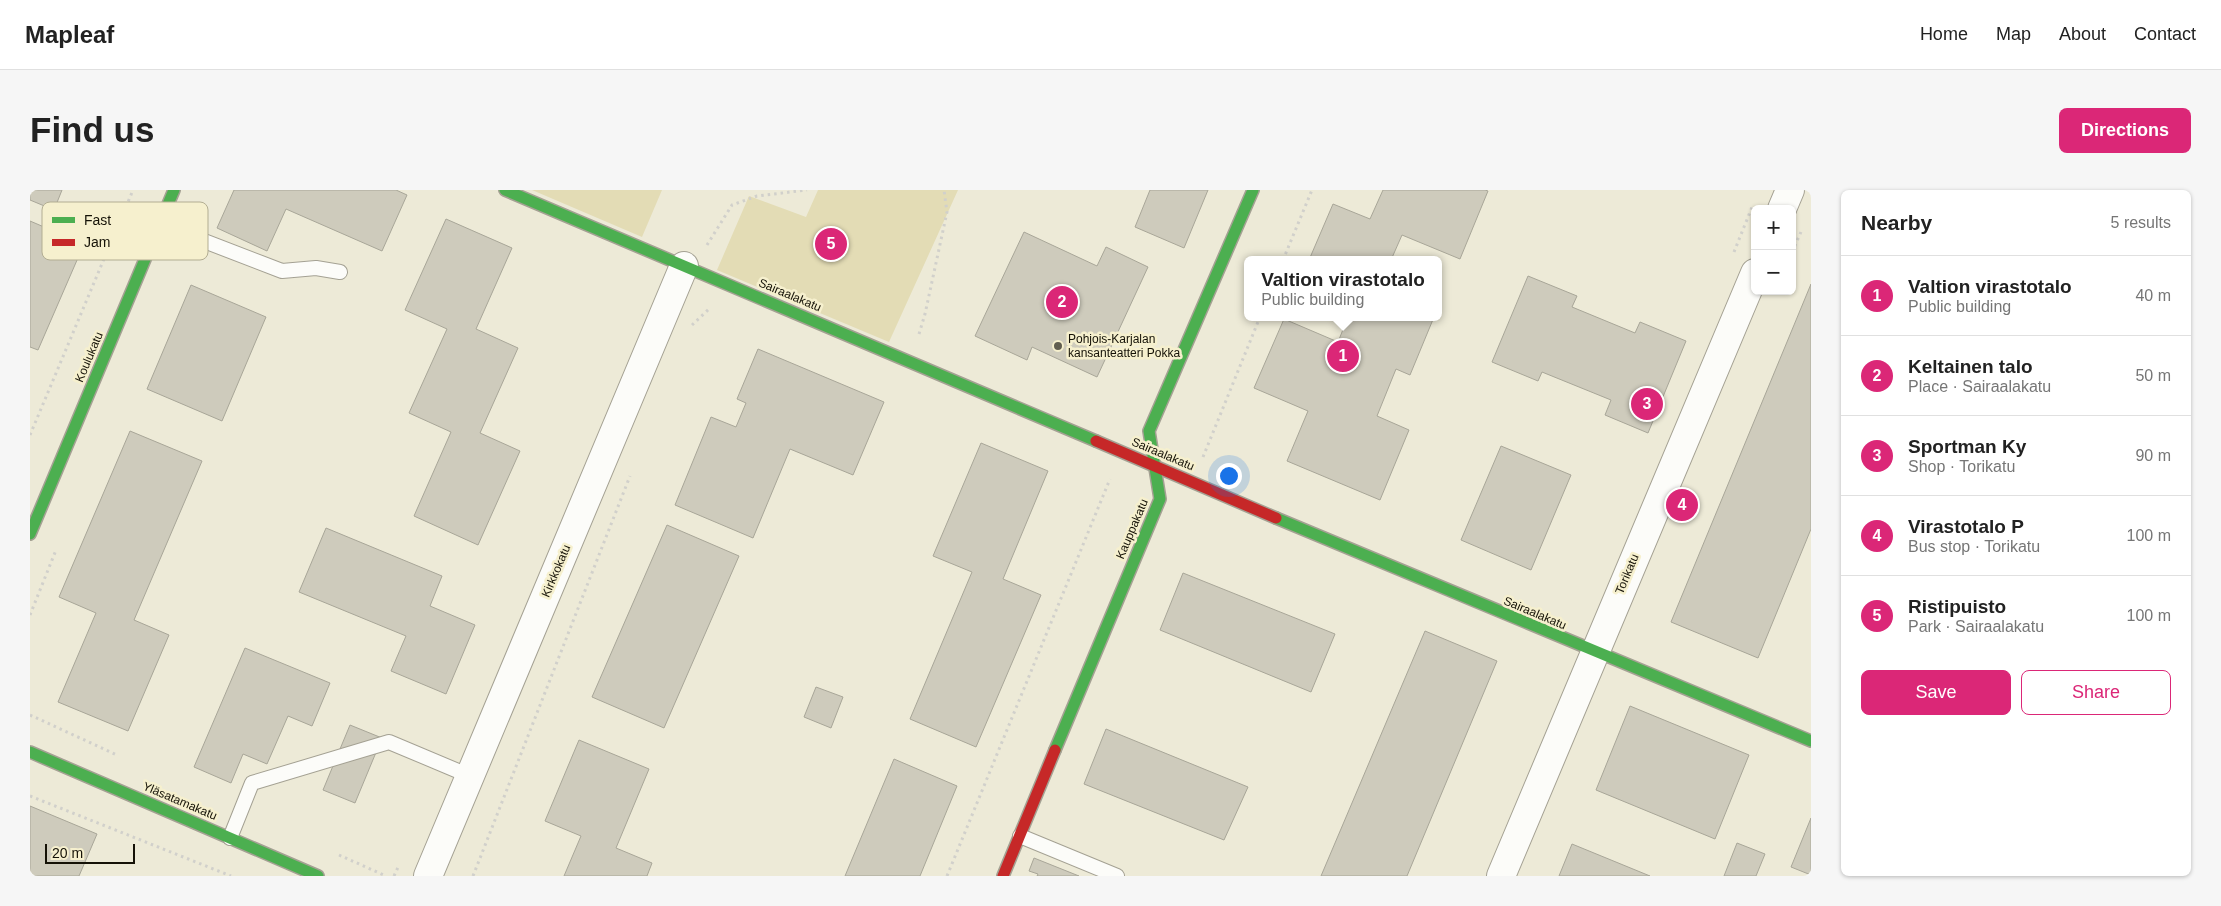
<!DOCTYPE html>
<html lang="en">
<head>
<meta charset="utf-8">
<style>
	body { margin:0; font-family:Helvetica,sans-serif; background:#f6f6f6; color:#222 }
	.controls { position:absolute; right:15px; top:15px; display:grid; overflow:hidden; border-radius:8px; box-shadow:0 1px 4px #0004 }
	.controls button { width:45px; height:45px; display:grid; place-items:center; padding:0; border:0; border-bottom:1px solid #e0e0e0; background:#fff; color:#222; font:25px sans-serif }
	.scale { position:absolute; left:15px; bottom:12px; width:90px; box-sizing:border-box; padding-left:5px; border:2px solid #151207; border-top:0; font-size:14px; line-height:18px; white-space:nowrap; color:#151207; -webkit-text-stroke:4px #f6f0ce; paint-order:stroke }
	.you { position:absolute; left:1198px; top:285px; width:18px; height:18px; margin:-12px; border:4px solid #fff; border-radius:50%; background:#1a73e8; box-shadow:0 0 0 8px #1a73e833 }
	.badge { display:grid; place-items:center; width:32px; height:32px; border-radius:50%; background:#db2777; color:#fff; font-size:16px; font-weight:700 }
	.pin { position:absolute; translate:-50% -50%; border:2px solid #fff; box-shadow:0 1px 5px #0006 }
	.popup { position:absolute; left:1214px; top:66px; width:198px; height:65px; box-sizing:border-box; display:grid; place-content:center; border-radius:8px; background:#fff; filter:drop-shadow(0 1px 4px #0005); font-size:16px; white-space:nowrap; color:#767676 }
	.popup b { font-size:19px; color:#222 }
	.popup::after { content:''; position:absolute; left:50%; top:100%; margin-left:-10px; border:10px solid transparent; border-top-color:#fff }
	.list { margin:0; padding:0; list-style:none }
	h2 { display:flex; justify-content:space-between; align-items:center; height:65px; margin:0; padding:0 20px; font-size:21px }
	h2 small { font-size:16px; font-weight:400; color:#767676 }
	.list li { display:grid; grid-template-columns:32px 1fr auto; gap:15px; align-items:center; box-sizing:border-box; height:80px; padding:0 20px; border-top:1px solid #e0e0e0 }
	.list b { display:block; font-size:19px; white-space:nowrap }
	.list p { margin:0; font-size:16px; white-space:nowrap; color:#767676 }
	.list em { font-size:16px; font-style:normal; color:#767676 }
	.actions { display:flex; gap:10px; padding:15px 20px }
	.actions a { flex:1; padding:11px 0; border:1px solid #db2777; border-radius:8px; text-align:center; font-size:18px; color:#db2777 }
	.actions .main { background:#db2777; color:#fff }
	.map { position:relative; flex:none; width:1781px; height:686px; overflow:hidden; border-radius:8px }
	header { display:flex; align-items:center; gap:30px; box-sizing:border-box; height:70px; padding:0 25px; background:#fff; border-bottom:1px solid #e0e0e0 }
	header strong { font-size:24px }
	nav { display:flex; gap:28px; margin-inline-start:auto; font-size:18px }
	.intro { display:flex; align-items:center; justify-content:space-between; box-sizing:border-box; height:120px; padding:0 30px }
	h1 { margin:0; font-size:35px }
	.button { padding:12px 22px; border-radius:8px; background:#db2777; color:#fff; font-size:18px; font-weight:700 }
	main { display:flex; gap:30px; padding:0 30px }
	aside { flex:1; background:#fff; border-radius:8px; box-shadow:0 1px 4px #0004 }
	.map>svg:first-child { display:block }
	.green { fill:#e3dcb5 }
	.building { fill:#cecbbc; stroke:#a8a698 }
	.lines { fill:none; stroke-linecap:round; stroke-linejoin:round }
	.lane-casing { stroke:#a4a193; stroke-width:16 }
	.street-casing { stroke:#a4a193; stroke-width:30 }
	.fast-casing { stroke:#a4a193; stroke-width:14 }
	.jam-casing { stroke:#a4a193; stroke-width:14 }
	.path { stroke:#d1d0cb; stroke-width:3; stroke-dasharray:2.5 4; stroke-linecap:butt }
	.lane { stroke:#fcfcf9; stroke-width:14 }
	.street { stroke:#fcfcf9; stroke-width:28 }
	.fast { stroke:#4caf50; stroke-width:11 }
	.jam { stroke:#c62828; stroke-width:11 }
	.poi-dot { fill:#615e50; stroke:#f6f0ce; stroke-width:2 }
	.labels { text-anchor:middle; stroke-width:5; stroke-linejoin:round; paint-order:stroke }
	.street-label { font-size:12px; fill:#151207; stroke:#f6f0ce }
	.poi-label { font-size:12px; fill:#151207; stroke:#f6f0ce; text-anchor:start }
	.key { fill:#f6f0ce; stroke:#b2ad92; stroke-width:1 }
	.key-label { font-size:14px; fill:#151207 }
</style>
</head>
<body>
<header>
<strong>Mapleaf</strong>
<nav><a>Home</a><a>Map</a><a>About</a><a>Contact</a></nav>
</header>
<div class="intro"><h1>Find us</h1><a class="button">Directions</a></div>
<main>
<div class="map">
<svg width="1781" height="686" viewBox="0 0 1781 686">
	<rect width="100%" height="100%" fill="#edead7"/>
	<path class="green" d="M502,0H632L612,47Z
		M788,0H928L859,152L687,80L719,6L776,27Z"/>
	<path class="building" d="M0,0H32L24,20L0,10Z
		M204,0H366L377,5L352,61L256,19L237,61L187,38Z
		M1120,0H1178L1154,58L1105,37Z
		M1353,0H1455L1458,1L1430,69L1372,45L1361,70H1279L1303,14L1340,29Z
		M416,29L482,58L446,139L488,158L450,243L490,261L448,355L384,326L421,242L379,223L417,139L375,120Z
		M0,31L54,54L8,160L0,157Z
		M994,42L1067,76L1076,57L1118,77L1067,187L1002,157L997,170L945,146Z
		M1498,86L1547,106L1542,117L1605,143L1610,132L1656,151L1618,243L1575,225L1581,210L1512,182L1508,191L1462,172Z
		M1781,94V339L1728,468L1641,432Z
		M161,95L236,127L192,231L117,199Z
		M1318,127H1404L1380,185L1366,179L1347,226L1379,240L1350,310L1257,271L1278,221L1224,198L1254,129L1308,152Z
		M728,159L854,212L823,285L760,259L723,348L645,315L681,227L706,237L716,213L707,209Z
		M100,241L172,271L104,430L139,445L98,541L28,512L66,423L29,407Z
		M951,253L1018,281L973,389L1011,405L946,557L880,529L942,382L903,366Z
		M1471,256L1541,285L1501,380L1431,350Z
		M637,335L709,366L634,538L562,507Z
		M296,338L412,386L400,416L445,435L416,504L361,481L376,446L269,402Z
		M1153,383L1305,444L1281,502L1130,440Z
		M1395,441L1467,471L1377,686H1291Z
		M215,458L300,493L282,536L258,526L237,574L213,564L201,593L164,577Z
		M786,497L813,507L801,538L774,527Z
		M1600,516L1719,565L1685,649L1566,600Z
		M320,535L352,548L325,613L293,600Z
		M1076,539L1218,597L1194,650L1054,594Z
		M549,550L619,579L586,658L622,673L617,686H534L551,646L515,631Z
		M864,569L927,596L890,686H815Z
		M0,616L67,644L49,686H0Z
		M1781,628V685L1761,677Z
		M1707,653L1735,664L1726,686H1694Z
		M1542,654L1620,686H1529Z
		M1004,668L1049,686H1007L1008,684L999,681Z"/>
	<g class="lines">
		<defs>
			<path id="lane" d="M130,34L252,81L286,78L310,82
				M990,646L1087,686
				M200,648L222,593L359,552L440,586"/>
			<path id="street" d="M1752,19L1760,0
				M398,686L654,76
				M1471,686L1725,83"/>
			<path id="fast" d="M475,0L1066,251
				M1246,328L1781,551
				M0,344L144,0
				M1025,560L1130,309L1119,241L1223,0
				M0,562L288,686"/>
			<path id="jam" d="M1066,251L1246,328
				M973,686L1025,560"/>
		</defs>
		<use href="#lane" class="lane-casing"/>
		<use href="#street" class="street-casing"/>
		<use href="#fast" class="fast-casing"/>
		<use href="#jam" class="jam-casing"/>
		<path class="path" d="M677,55L702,15L727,6L777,0
			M1704,62L1722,17
			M1762,62L1771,42
			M1253,70L1282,0
			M662,135L679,119
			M889,144L895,124L917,22L914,0
			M0,245L103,0
			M1173,267L1230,127
			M0,425L26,360
			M0,525L87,565
			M0,606L201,686
			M309,665L356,686
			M364,686L369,675
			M443,686L600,286
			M917,686L1080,289"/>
		<use href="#lane" class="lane"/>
		<use href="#street" class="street"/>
		<use href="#fast" class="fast"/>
		<use href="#jam" class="jam"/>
	</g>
	<circle class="poi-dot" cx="1028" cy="156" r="5"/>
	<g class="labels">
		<g class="street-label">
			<text transform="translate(760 105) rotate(23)" y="4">Sairaalakatu</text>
			<text transform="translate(59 167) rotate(-67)" y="4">Koulukatu</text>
			<text transform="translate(1133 264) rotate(23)" y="4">Sairaalakatu</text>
			<text transform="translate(1102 339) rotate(-67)" y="4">Kauppakatu</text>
			<text transform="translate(526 381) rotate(-67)" y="4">Kirkkokatu</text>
			<text transform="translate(1597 384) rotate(-67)" y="4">Torikatu</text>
			<text transform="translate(1505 423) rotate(23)" y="4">Sairaalakatu</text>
			<text transform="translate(150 611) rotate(23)" y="4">Yläsatamakatu</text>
		</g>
		<g class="poi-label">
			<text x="1038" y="153">Pohjois-Karjalan<tspan x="1038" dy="14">kansanteatteri Pokka</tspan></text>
		</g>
	</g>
	<rect x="12" y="12" width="166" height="58" rx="8" class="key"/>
	<rect x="22" y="27" width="23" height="6" fill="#4caf50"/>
	<rect x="22" y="49" width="23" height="7" fill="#c62828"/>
	<g class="key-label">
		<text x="54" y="35">Fast</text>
		<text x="54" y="57">Jam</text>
	</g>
</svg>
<div class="controls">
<button>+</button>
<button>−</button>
</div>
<div class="scale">20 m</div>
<div class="you"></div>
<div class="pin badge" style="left:1313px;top:166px">1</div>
<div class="popup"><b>Valtion virastotalo</b>Public building</div>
<div class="pin badge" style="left:1032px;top:112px">2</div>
<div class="pin badge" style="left:1617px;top:214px">3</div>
<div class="pin badge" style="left:1652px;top:315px">4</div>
<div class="pin badge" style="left:801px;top:54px">5</div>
</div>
<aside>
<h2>Nearby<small>5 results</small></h2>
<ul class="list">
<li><span class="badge">1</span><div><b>Valtion virastotalo</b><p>Public building</p></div><em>40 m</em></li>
<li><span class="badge">2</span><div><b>Keltainen talo</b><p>Place · Sairaalakatu</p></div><em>50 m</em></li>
<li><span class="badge">3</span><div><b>Sportman Ky</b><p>Shop · Torikatu</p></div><em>90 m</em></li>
<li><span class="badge">4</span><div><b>Virastotalo P</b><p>Bus stop · Torikatu</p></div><em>100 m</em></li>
<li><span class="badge">5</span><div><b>Ristipuisto</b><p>Park · Sairaalakatu</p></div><em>100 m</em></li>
</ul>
<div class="actions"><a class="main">Save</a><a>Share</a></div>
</aside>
</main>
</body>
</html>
